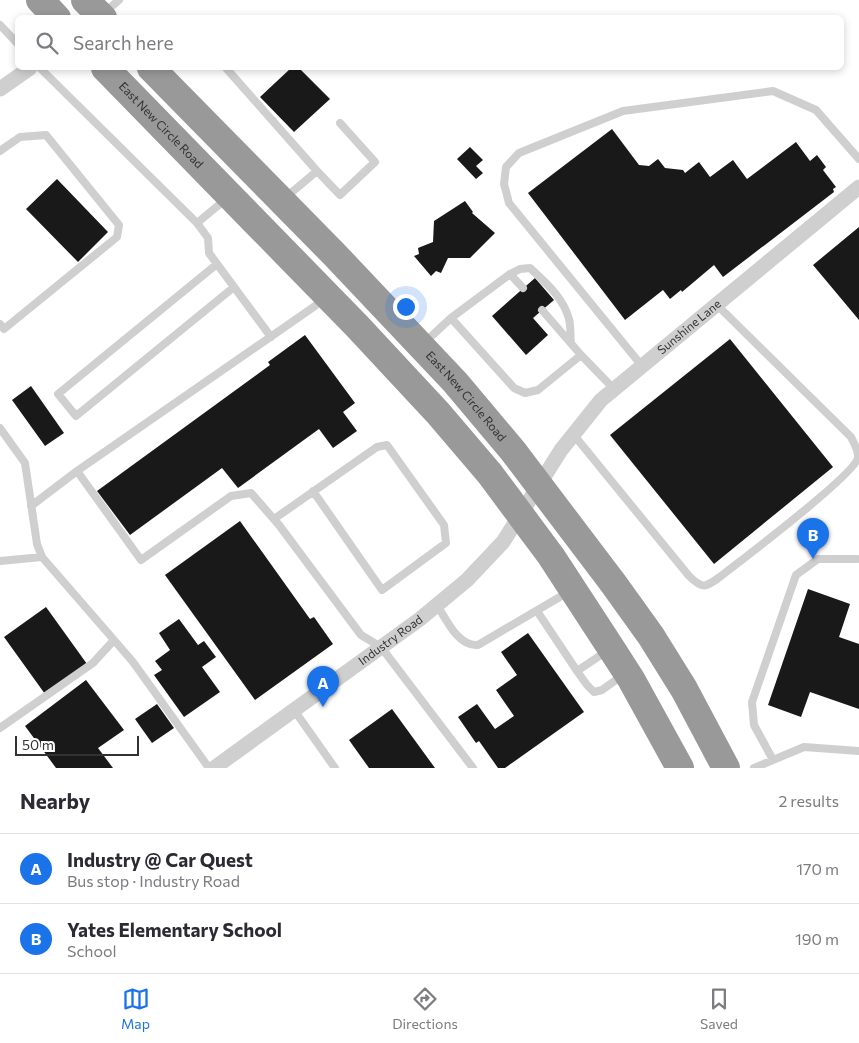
<!DOCTYPE html>
<html lang="en">
<head>
<meta charset="utf-8">
<style>
	body { margin:0; font-family:Commissioner,sans-serif; background:#f7f7f7; color:#2b2b33 }
	.scale { position:absolute; left:15px; bottom:12px; width:124px; box-sizing:border-box; padding-left:5px; border:2px solid #323232; border-top:0; font-size:14px; line-height:18px; white-space:nowrap; color:#323232; -webkit-text-stroke:4px #fff; paint-order:stroke }
	.you { position:absolute; left:405px; top:306px; width:18px; height:18px; margin:-12px; border:4px solid #fff; border-radius:50%; background:#1a73e8; box-shadow:0 0 0 8px #1a73e833 }
	.badge { display:grid; place-items:center; width:32px; height:32px; border-radius:50%; background:#1a73e8; color:#fff; font-size:16px; font-weight:700 }
	.pin { position:absolute; translate:-50% -41px; filter:drop-shadow(0 1px 2px #0008) }
	.pin::after { content:''; position:absolute; top:26px; width:18px; height:15px; background:inherit; clip-path:polygon(0 0,100% 0,50% 100%) }
	.list { margin:0; padding:0; list-style:none }
	h2 { display:flex; justify-content:space-between; align-items:center; height:65px; margin:0; padding:0 20px; font-size:21px }
	h2 small { font-size:16px; font-weight:400; color:#7c7c81 }
	.list li { display:grid; grid-template-columns:32px 1fr auto; gap:15px; align-items:center; box-sizing:border-box; height:70px; padding:0 20px; border-top:1px solid #e1e1e2 }
	.list b { display:block; font-size:19px; white-space:nowrap }
	.list p { margin:0; font-size:16px; white-space:nowrap; color:#7c7c81 }
	.list em { font-size:16px; font-style:normal; color:#7c7c81 }
	.icon { flex:none; width:28px; height:28px; fill:none; stroke:currentColor; stroke-width:2; stroke-linecap:round; stroke-linejoin:round }
	.map { position:relative; flex:none; width:859px; height:768px; overflow:hidden }
	.search { position:absolute; background:#fff; box-shadow:0 2px 8px #0003; left:15px; right:15px; top:15px; height:55px; display:flex; align-items:center; gap:12px; box-sizing:border-box; padding:0 18px; border-radius:8px; color:#7c7c81; font-size:19px }
	.sheet { height:205px; background:#fff }
	nav { display:flex; justify-content:space-around; align-items:center; box-sizing:border-box; height:70px; border-top:1px solid #e1e1e2; background:#fff; font-size:14px; color:#7c7c81 }
	nav a { display:grid; justify-items:center; gap:2px }
	nav .on { color:#1a73e8 }
	.map>svg:first-child { display:block }
	.building { fill:#191919 }
	.lines { fill:none; stroke-linecap:round; stroke-linejoin:round }
	.lane { stroke:#cfcfcf; stroke-width:8 }
	.street { stroke:#cfcfcf; stroke-width:15 }
	.highway { stroke:#999; stroke-width:28 }
	.labels { text-anchor:middle; stroke-width:5; stroke-linejoin:round; paint-order:stroke }
	.street-label { font-size:12px; fill:#323232; stroke:#fff }
</style>
</head>
<body>
<div class="map">
<svg width="859" height="768" viewBox="0 0 859 768">
	<rect width="100%" height="100%" fill="#fff"/>
	<path class="building" d="M291,68H299L330,99L294,132L260,97Z
		M612,129L639,165L649,166L658,159L665,168L683,170L685,173L699,162L710,177L733,160L747,179L796,142L810,161L817,155L826,167L823,170L836,187L833,189L834,192L723,277L714,265L682,292L681,290L670,299L663,290L625,320L528,193Z
		M470,147L483,160L476,166L483,173L476,179L457,159Z
		M57,179L108,232L78,262L26,209Z
		M465,201L473,212L472,213L495,233L470,258H448L441,273L436,271L431,276L414,256L419,254L418,248L433,242L434,221Z
		M859,227V320L813,265Z
		M535,278L554,300L533,318L548,335L526,355L492,316Z
		M305,335L355,403L343,412L357,431L333,448L319,429L238,488L222,468L130,535L97,491L270,365L268,362Z
		M730,339L833,467L714,564L610,435Z
		M31,386L64,433L45,446L12,400Z
		M240,521L310,619L314,617L333,644L255,700L165,575Z
		M808,589L850,604L839,637L859,644V709L810,692L801,717L768,705Z
		M46,607L87,664L45,694L4,637Z
		M179,619L198,645L204,641L216,657L202,667L220,692L184,717L154,675L162,670L155,661L170,650L159,633Z
		M528,633L584,712L505,768H498L479,741L476,743L458,717L477,704L495,729L514,716L496,690L517,675L501,652Z
		M86,680L124,730L98,748L113,768H56L25,726Z
		M157,704L174,728L152,743L135,719Z
		M392,709L435,768H369L349,740Z"/>
	<g class="lines">
		<path class="lane" d="M104,13L119,0
			M0,25L18,44
			M40,68L197,223L226,199
			M226,68L317,171L285,198
			M0,151L20,137L46,135L119,225L117,237L4,329L0,324
			M317,171L340,195L375,162L340,123
			M197,223L208,238L209,253L271,337
			M217,264L58,394L76,416L234,287
			M510,274L523,288
			M542,310L581,355
			M451,318L510,274L520,269L530,268C546,283 563,297 569,319C571,326 570,335 571,343
			M424,343L451,318L514,388L525,393L538,390L581,355L614,389
			M642,366L509,203L504,184L506,167L519,153L623,111L773,91L816,110L859,159
			M0,428L25,463L37,544L42,557L114,640L93,663L0,728
			M573,434L689,576C703,590 706,587 721,576C743,559 853,476 858,458C859,451 854,443 851,437L716,304
			M77,471L315,306L323,298
			M31,506L77,471L141,560L231,496L251,493L279,525L361,635L381,647L473,768
			M274,519L377,447L387,445L444,525L446,543L382,590L313,491
			M0,561L42,557
			M437,605C446,619 458,647 478,645L570,591
			M537,611L577,671L607,651
			M114,640L133,662L209,768
			M577,671L587,685L594,692L602,690L623,675
			M294,710L335,768
			M773,760L754,725L752,702L796,575L818,559H857
			M754,768L804,747L859,751"/>
		<g class="street">
			<path d="M0,89L30,68"/>
			<path id="s1" d="M214,768L420,619L467,580L503,542L561,450L601,400L859,187"/>
		</g>
		<g class="highway">
			<path d="M40,0L57,18"/>
			<path d="M85,0L103,18"/>
			<path id="s2" d="M105,68L357,326L438,413L490,474L551,556L611,648L631,679L680,768"/>
			<path id="s3" d="M151,68L333,253L455,382L513,451L613,583L651,636L684,689L726,768"/>
		</g>
	</g>
	<g class="labels">
		<g class="street-label">
			<text dy="4" stroke="none"><textPath href="#s2" startOffset="80">East New Circle Road</textPath></text>
			<text dy="4" stroke="none"><textPath href="#s1" startOffset="655">Sunshine Lane</textPath></text>
			<text dy="4" stroke="none"><textPath href="#s3" startOffset="455">East New Circle Road</textPath></text>
			<text dy="4" stroke="none"><textPath href="#s1" startOffset="218">Industry Road</textPath></text>
		</g>
	</g>
</svg>
<div class="scale">50 m</div>
<div class="you"></div>
<div class="pin badge" style="left:323px;top:707px">A</div>
<div class="pin badge" style="left:813px;top:559px">B</div>
<div class="search"><svg class="icon" aria-label="search" viewBox="0 0 24 24"><circle cx="10" cy="10" r="6"/><path d="M15 15l6 6"/></svg>Search here</div>
</div>
<section class="sheet">
<h2>Nearby<small>2 results</small></h2>
<ul class="list">
<li><span class="badge">A</span><div><b>Industry @ Car Quest</b><p>Bus stop · Industry Road</p></div><em>170 m</em></li>
<li><span class="badge">B</span><div><b>Yates Elementary School</b><p>School</p></div><em>190 m</em></li>
</ul>
</section>
<nav>
<a class="on"><svg class="icon" aria-label="map" viewBox="0 0 24 24"><path d="M3 6l6-2 6 2 6-2v14l-6 2-6-2-6 2zM9 4v14M15 6v14"/></svg>Map</a>
<a><svg class="icon" aria-label="directions" viewBox="0 0 24 24"><path d="M12 3l9 9-9 9-9-9zM9 14v-3h6M13 9l2 2-2 2"/></svg>Directions</a>
<a><svg class="icon" aria-label="saved" viewBox="0 0 24 24"><path d="M7 4h10v16l-5-4-5 4z"/></svg>Saved</a>
</nav>
</body>
</html>
